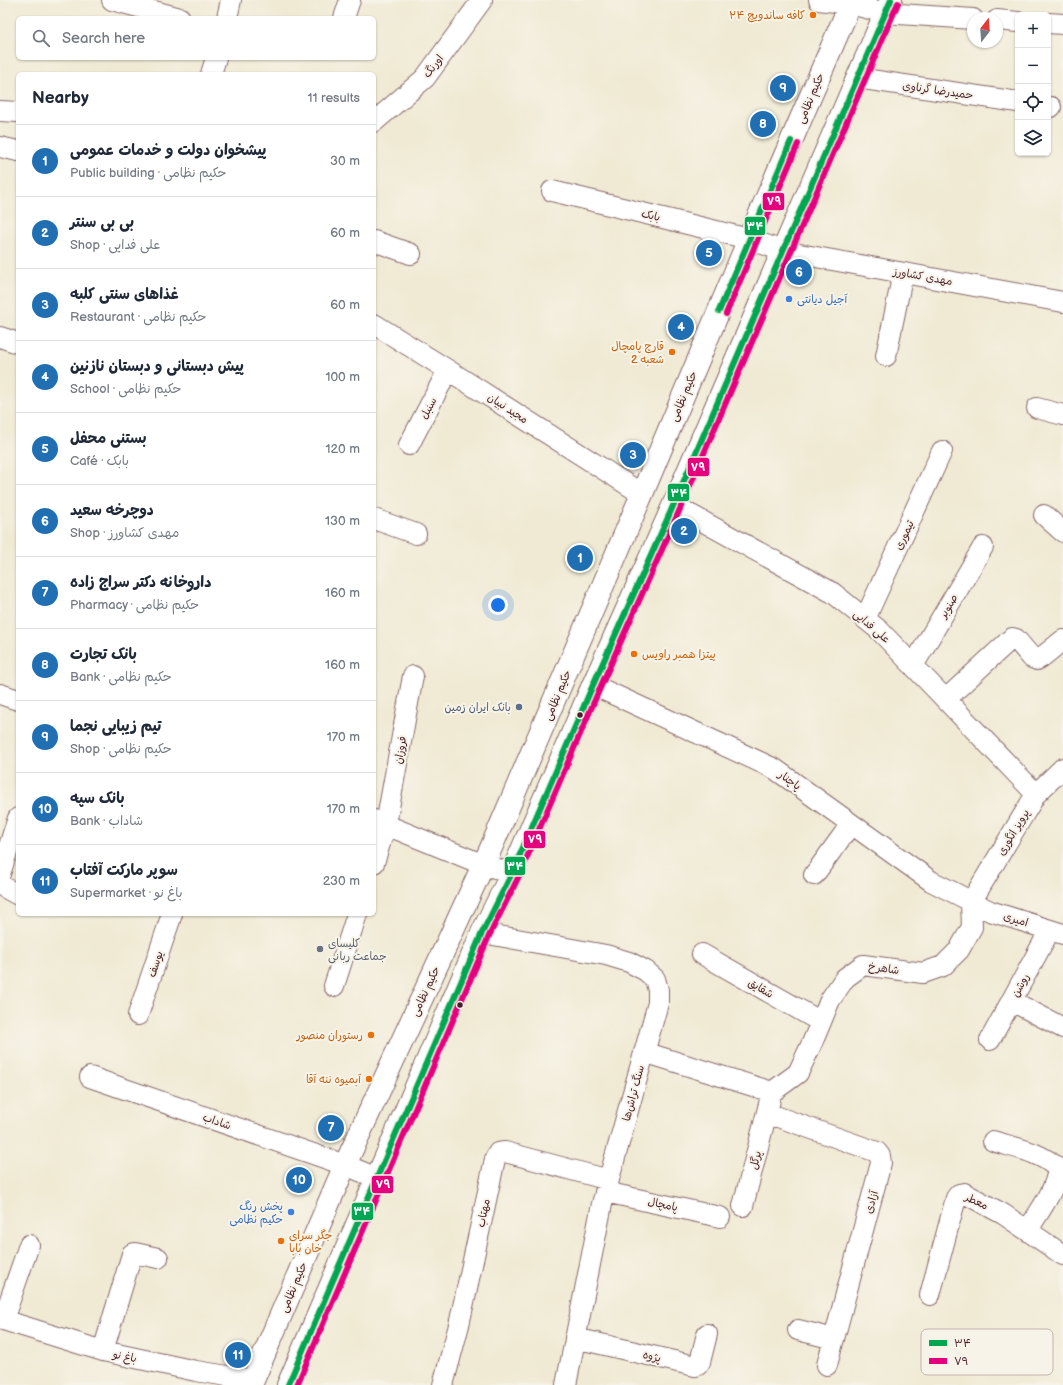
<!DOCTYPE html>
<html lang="en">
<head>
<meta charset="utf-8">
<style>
	body { margin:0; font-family:"Balsamiq Sans","Playpen Sans Arabic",sans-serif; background:#f6f6f7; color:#1f2937 }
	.controls { position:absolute; right:12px; top:12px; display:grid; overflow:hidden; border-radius:6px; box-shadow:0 1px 3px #0004 }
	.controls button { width:36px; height:36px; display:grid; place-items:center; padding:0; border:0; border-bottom:1px solid #e0e1e3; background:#fff; color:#1f2937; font:20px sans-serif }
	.compass { position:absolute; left:967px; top:12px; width:36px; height:36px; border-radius:50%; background:#fff; box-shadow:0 1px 3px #0004; rotate:17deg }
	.you { position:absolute; left:498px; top:605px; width:14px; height:14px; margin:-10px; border:3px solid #fff; border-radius:50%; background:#1a73e8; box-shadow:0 0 0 6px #1a73e833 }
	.badge { display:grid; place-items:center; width:26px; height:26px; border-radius:50%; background:#1f6fb2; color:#fff; font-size:13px; font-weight:700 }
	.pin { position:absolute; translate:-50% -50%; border:2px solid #fff; box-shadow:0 1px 4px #0006 }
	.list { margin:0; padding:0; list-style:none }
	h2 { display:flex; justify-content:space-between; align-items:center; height:52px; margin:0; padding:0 16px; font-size:17px }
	h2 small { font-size:13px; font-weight:400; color:#747a83 }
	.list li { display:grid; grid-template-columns:26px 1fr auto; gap:12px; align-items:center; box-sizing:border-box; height:72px; padding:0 16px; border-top:1px solid #e0e1e3 }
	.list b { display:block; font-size:15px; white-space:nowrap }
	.list p { margin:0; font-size:13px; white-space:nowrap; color:#747a83 }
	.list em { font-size:13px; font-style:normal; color:#747a83 }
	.icon { flex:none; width:22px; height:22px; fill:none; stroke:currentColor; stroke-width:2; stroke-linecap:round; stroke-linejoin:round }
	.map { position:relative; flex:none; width:1063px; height:1385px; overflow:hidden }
	.search { position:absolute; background:#fff; box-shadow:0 1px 3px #0004; left:16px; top:16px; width:360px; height:44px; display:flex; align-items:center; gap:10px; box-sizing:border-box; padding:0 14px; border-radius:6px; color:#747a83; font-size:15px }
	.panel { position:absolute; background:#fff; box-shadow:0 1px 3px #0004; left:16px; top:72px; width:360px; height:844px; border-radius:6px }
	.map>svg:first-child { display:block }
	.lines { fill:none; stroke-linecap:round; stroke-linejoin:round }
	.minor-casing { stroke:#846666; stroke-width:22 }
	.secondary-casing { stroke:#846666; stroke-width:24 }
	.minor { stroke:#fff; stroke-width:20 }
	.secondary { stroke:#fff; stroke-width:22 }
	.bus-1-casing { stroke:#f7f3e8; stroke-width:9 }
	.bus-2-casing { stroke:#f7f3e8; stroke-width:9 }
	.bus-1 { stroke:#00a651; stroke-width:6 }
	.bus-2 { stroke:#e5007d; stroke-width:6 }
	.food-dot { fill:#e8710a; stroke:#f7f3e8; stroke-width:1.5 }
	.shop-dot { fill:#3f7fe0; stroke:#f7f3e8; stroke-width:1.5 }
	.service-dot { fill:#5c6f8a; stroke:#f7f3e8; stroke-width:1.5 }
	.bus-dot { fill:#4a1f2b; stroke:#f7f3e8; stroke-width:1.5 }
	.worship-dot { fill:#6b7280; stroke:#f7f3e8; stroke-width:1.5 }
	.labels { text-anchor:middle; stroke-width:4; stroke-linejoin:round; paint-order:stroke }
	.food-label { font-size:11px; fill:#c56008; stroke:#f7f3e8; text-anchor:end }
	.street-label { font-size:11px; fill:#4a1f2b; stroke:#f7f3e8 }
	.shop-label { font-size:11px; fill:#366cbe; stroke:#f7f3e8; text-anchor:start }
	.service-label { font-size:11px; fill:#4e5e75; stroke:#f7f3e8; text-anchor:end }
	.worship-label { font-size:11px; fill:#5b616d; stroke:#f7f3e8; text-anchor:start }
	.key { fill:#f7f3e8; stroke:#c3b3af; stroke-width:1 }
	.key-label { font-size:11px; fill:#4a1f2b }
	.line-badge { stroke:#f7f3e8; stroke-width:1.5 }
	.badge-label { font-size:11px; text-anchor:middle; font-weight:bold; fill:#fff }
</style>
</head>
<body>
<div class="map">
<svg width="1063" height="1385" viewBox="0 0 1063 1385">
	<rect width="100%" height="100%" fill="#f7f3e8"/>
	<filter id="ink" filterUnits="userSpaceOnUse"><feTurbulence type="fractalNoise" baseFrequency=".025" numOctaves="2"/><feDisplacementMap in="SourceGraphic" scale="8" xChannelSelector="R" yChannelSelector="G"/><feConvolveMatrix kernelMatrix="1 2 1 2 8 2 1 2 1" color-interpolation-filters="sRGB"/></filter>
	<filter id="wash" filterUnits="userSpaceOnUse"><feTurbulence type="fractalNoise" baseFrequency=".012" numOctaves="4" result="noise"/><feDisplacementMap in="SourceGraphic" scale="16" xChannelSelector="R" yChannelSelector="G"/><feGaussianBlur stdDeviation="0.9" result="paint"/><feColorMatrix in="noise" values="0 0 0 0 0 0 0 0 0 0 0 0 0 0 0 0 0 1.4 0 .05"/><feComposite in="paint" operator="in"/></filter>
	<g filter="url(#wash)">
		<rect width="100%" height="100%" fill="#f0ead4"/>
	</g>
	<g filter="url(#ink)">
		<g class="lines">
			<defs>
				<path id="minor" d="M112,0L180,18
					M819,0L851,4L885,13L973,19
					M227,18L231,0
					M344,18L350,0
					M997,20L1018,22
					M1048,23L1063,24
					M211,74L216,58
					M857,78L1018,102
					M1048,107H1051
					M0,111L18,112
					M374,122L425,78L482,0
					M0,147L18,151
					M552,191L749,239L783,251L1063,302
					M374,241L411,254
					M374,324L448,370L642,494
					M0,337L18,343
					M886,356L903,273
					M1037,408L1063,415
					M409,445L448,370
					M673,505L833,593L879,630L1036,794
					M1044,515L1063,532
					M374,519L416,534
					M865,619L942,451
					M913,666L983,547
					M593,685L775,769L931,881L990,911L1063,934
					M0,694L18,700
					M946,699L1012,638L1016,639L1032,658L1037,660L1042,657L1063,640
					M374,820L484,865L512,873
					M374,863L386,824L413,676
					M0,874L18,818
					M814,875L851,824
					M0,885L18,895
					M971,902L1036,794L1063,768
					M482,933L606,955L629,962L646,971L655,979L658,990V1003L602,1204L566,1385
					M702,954L821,1022
					M334,986L357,914
					M1012,1001L1063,1028
					M138,1015L172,914
					M990,1040L1050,930
					M644,1052L772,1092
					M90,1077L345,1165L377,1178
					M772,1092L798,1073L813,1041L830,1000L845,978L863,965L923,973L943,966L959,950L972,927L971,902
					M767,1113L877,1152L880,1156L881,1163L827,1365
					M993,1141C1015,1148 1042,1152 1058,1169C1055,1192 1039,1211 1028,1230
					M605,1192L720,1217
					M743,1206L770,1100
					M930,1295L956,1198L959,1194L964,1193L1003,1214L1063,1255
					M0,1319L103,1351L196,1371L253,1380
					M3,1320L29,1245
					M798,1330L834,1339
					M575,1338L695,1366L698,1365L700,1362L707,1334
					M103,1351L132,1254L135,1253L158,1258
					M443,1385L459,1325L495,1159L498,1153L505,1152L609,1180"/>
				<path id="secondary" d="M251,1385L345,1165L491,848L642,494L749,239L852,0
					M288,1385L482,933L512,873L593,685L670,513L891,0"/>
			</defs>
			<use href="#minor" class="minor-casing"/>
			<use href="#secondary" class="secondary-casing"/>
			<use href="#minor" class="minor"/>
			<use href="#secondary" class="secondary"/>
			<defs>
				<path id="bus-1" d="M719,311L791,141
					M288,1385L482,933L512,873L593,685L670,513L891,0"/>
				<path id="bus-2" d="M726,314L798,144
					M297,1385L489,936L519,876L600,688L677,516L898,3"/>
			</defs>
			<use href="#bus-1" class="bus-1-casing"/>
			<use href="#bus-2" class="bus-2-casing"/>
			<use href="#bus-1" class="bus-1"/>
			<use href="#bus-2" class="bus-2"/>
		</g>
	</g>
	<g class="food-dot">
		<circle cx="813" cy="15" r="4"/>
		<circle cx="672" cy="352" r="4"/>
		<circle cx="634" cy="654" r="4"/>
		<circle cx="371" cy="1035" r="4"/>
		<circle cx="369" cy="1079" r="4"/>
		<circle cx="281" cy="1241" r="4"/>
	</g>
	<g class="shop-dot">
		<circle cx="789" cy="299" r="4"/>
		<circle cx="291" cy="1212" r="4"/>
	</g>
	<circle class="service-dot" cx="519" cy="707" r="4"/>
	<g class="bus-dot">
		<circle cx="580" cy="715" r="3.5"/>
		<circle cx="460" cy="1005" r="3.5"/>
	</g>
	<circle class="worship-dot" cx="320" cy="949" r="4"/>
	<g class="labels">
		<g class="food-label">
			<text x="805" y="19">کافه ساندویچ ۲۴</text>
			<text x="664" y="350">قارچ پامچال<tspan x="664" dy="13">شعبه 2</tspan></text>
			<text x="642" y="658" text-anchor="start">پیتزا همبر راویس</text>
			<text x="363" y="1039">رستوران منصور</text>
			<text x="361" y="1083">آبمیوه ننه آقا</text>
			<text x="289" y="1239" text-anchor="start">جگر سرای<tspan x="289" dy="13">خان بابا</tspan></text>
		</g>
		<g class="street-label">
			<text transform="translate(433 66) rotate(-52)" y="4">اورنگ</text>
			<text transform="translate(938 90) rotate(8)" y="4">حمیدرضا گرناوی</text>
			<text transform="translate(810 98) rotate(-67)" y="4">حکیم نظامی</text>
			<text transform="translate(651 215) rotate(13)" y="4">بابک</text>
			<text transform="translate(923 276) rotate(10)" y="4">مهدی کشاورز</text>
			<text transform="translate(683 396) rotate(-67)" y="4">حکیم نظامی</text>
			<text transform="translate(428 408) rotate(-63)" y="4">سنبل</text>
			<text transform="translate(508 408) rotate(33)" y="4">مجید نبیان</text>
			<text transform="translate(904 535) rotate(-65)" y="4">تیموری</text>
			<text transform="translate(948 606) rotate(-60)" y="4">صنوبر</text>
			<text transform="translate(872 626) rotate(41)" y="4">علی فدایی</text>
			<text transform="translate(557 695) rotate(-67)" y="4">حکیم نظامی</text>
			<text transform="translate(400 750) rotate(-80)" y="4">فروزان</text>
			<text transform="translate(790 780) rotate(36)" y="4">پاچنار</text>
			<text transform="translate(1013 832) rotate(-59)" y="4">پرویز انگوری</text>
			<text transform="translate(1016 919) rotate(17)" y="4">امیری</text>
			<text transform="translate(155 964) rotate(-72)" y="4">یوسف</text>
			<text transform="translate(884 968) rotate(8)" y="4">شاهرخ</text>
			<text transform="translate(1020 985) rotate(-61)" y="4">روشن</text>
			<text transform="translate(761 988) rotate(30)" y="4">شقایق</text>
			<text transform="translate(425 991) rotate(-65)" y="4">حکیم نظامی</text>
			<text transform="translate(633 1093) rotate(-75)" y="4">سنگ تراش‌ها</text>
			<text transform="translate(217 1121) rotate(19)" y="4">شاداب</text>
			<text transform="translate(755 1160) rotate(-75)" y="4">پرگل</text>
			<text transform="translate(977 1201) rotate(26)" y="4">معطر</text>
			<text transform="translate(871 1202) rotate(-75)" y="4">آزادی</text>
			<text transform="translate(663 1204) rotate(12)" y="4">پامچال</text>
			<text transform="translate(483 1213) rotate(-78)" y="4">مهتاب</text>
			<text transform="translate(293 1287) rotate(-67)" y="4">حکیم نظامی</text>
			<text transform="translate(125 1356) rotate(12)" y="4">باغ نو</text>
			<text transform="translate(652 1356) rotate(13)" y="4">پژوه</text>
		</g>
		<g class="shop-label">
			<text x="797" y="303">آجیل دیانتی</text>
			<text x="283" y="1210" text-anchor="end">پخش رنگ<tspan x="283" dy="13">حکیم نظامی</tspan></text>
		</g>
		<g class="service-label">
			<text x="511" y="711">بانک ایران زمین</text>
		</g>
		<g class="worship-label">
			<text x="328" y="947">کلیسای<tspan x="328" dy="13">جماعت ربانی</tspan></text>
		</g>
	</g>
	<rect x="921" y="1329" width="132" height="46" rx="6" class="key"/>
	<rect x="929" y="1340" width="18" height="6" fill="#00a651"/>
	<rect x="929" y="1358" width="18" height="6" fill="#e5007d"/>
	<g class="key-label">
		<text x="954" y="1347">۳۴</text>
		<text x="954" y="1365">۷۹</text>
	</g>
	<g class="line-badge">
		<rect x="762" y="192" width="23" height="19" rx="4" fill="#e5007d"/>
		<rect x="744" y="216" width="22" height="20" rx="4" fill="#00a651"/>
		<rect x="687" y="457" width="23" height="20" rx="4" fill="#e5007d"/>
		<rect x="667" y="483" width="23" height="19" rx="4" fill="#00a651"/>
		<rect x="523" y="830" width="23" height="19" rx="4" fill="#e5007d"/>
		<rect x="504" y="856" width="22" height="20" rx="4" fill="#00a651"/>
		<rect x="371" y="1175" width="23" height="19" rx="4" fill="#e5007d"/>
		<rect x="351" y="1202" width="23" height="19" rx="4" fill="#00a651"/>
	</g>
	<g class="badge-label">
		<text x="774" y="205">۷۹</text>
		<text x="755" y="230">۳۴</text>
		<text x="698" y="471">۷۹</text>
		<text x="679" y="497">۳۴</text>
		<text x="535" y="843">۷۹</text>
		<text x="515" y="870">۳۴</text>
		<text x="383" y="1188">۷۹</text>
		<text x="362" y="1215">۳۴</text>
	</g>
</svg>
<div class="controls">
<button>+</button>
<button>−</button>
<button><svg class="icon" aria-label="locate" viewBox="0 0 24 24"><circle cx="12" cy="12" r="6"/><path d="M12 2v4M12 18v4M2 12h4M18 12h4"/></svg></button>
<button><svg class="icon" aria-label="layers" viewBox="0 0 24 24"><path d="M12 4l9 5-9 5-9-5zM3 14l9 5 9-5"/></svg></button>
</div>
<svg class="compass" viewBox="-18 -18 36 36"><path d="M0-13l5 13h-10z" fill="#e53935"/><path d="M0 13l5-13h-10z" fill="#747a83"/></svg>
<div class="you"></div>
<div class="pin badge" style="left:580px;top:558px">1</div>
<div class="pin badge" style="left:684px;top:531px">2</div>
<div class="pin badge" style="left:633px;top:455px">3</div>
<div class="pin badge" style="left:681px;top:327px">4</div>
<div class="pin badge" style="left:709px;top:253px">5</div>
<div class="pin badge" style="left:799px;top:272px">6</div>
<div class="pin badge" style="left:331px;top:1128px">7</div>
<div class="pin badge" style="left:763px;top:124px">8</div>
<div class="pin badge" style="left:783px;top:88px">9</div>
<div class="pin badge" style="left:299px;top:1180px">10</div>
<div class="pin badge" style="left:238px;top:1355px">11</div>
<div class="search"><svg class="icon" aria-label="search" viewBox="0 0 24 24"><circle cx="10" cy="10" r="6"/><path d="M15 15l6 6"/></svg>Search here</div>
<section class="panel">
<h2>Nearby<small>11 results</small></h2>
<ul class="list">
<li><span class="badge">1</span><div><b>پیشخوان دولت و خدمات عمومی</b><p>Public building · حکیم نظامی</p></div><em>30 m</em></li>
<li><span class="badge">2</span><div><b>بی بی سنتر</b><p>Shop · علی فدایی</p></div><em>60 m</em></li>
<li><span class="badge">3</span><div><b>غذاهای سنتی کلبه</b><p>Restaurant · حکیم نظامی</p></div><em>60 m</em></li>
<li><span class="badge">4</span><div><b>پیش دبستانی و دبستان نازنین</b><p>School · حکیم نظامی</p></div><em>100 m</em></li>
<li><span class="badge">5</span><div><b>بستنی محفل</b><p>Café · بابک</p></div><em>120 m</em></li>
<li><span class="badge">6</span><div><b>دوچرخه سعید</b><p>Shop · مهدی کشاورز</p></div><em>130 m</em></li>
<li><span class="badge">7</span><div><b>داروخانه دکتر سراج زاده</b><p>Pharmacy · حکیم نظامی</p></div><em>160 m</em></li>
<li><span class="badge">8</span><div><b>بانک تجارت</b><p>Bank · حکیم نظامی</p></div><em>160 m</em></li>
<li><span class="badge">9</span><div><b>تیم زیبایی نجما</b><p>Shop · حکیم نظامی</p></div><em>170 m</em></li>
<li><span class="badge">10</span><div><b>بانک سپه</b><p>Bank · شاداب</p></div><em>170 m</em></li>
<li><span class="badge">11</span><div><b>سوپر مارکت آفتاب</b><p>Supermarket · باغ نو</p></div><em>230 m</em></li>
</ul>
</section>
</div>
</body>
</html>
